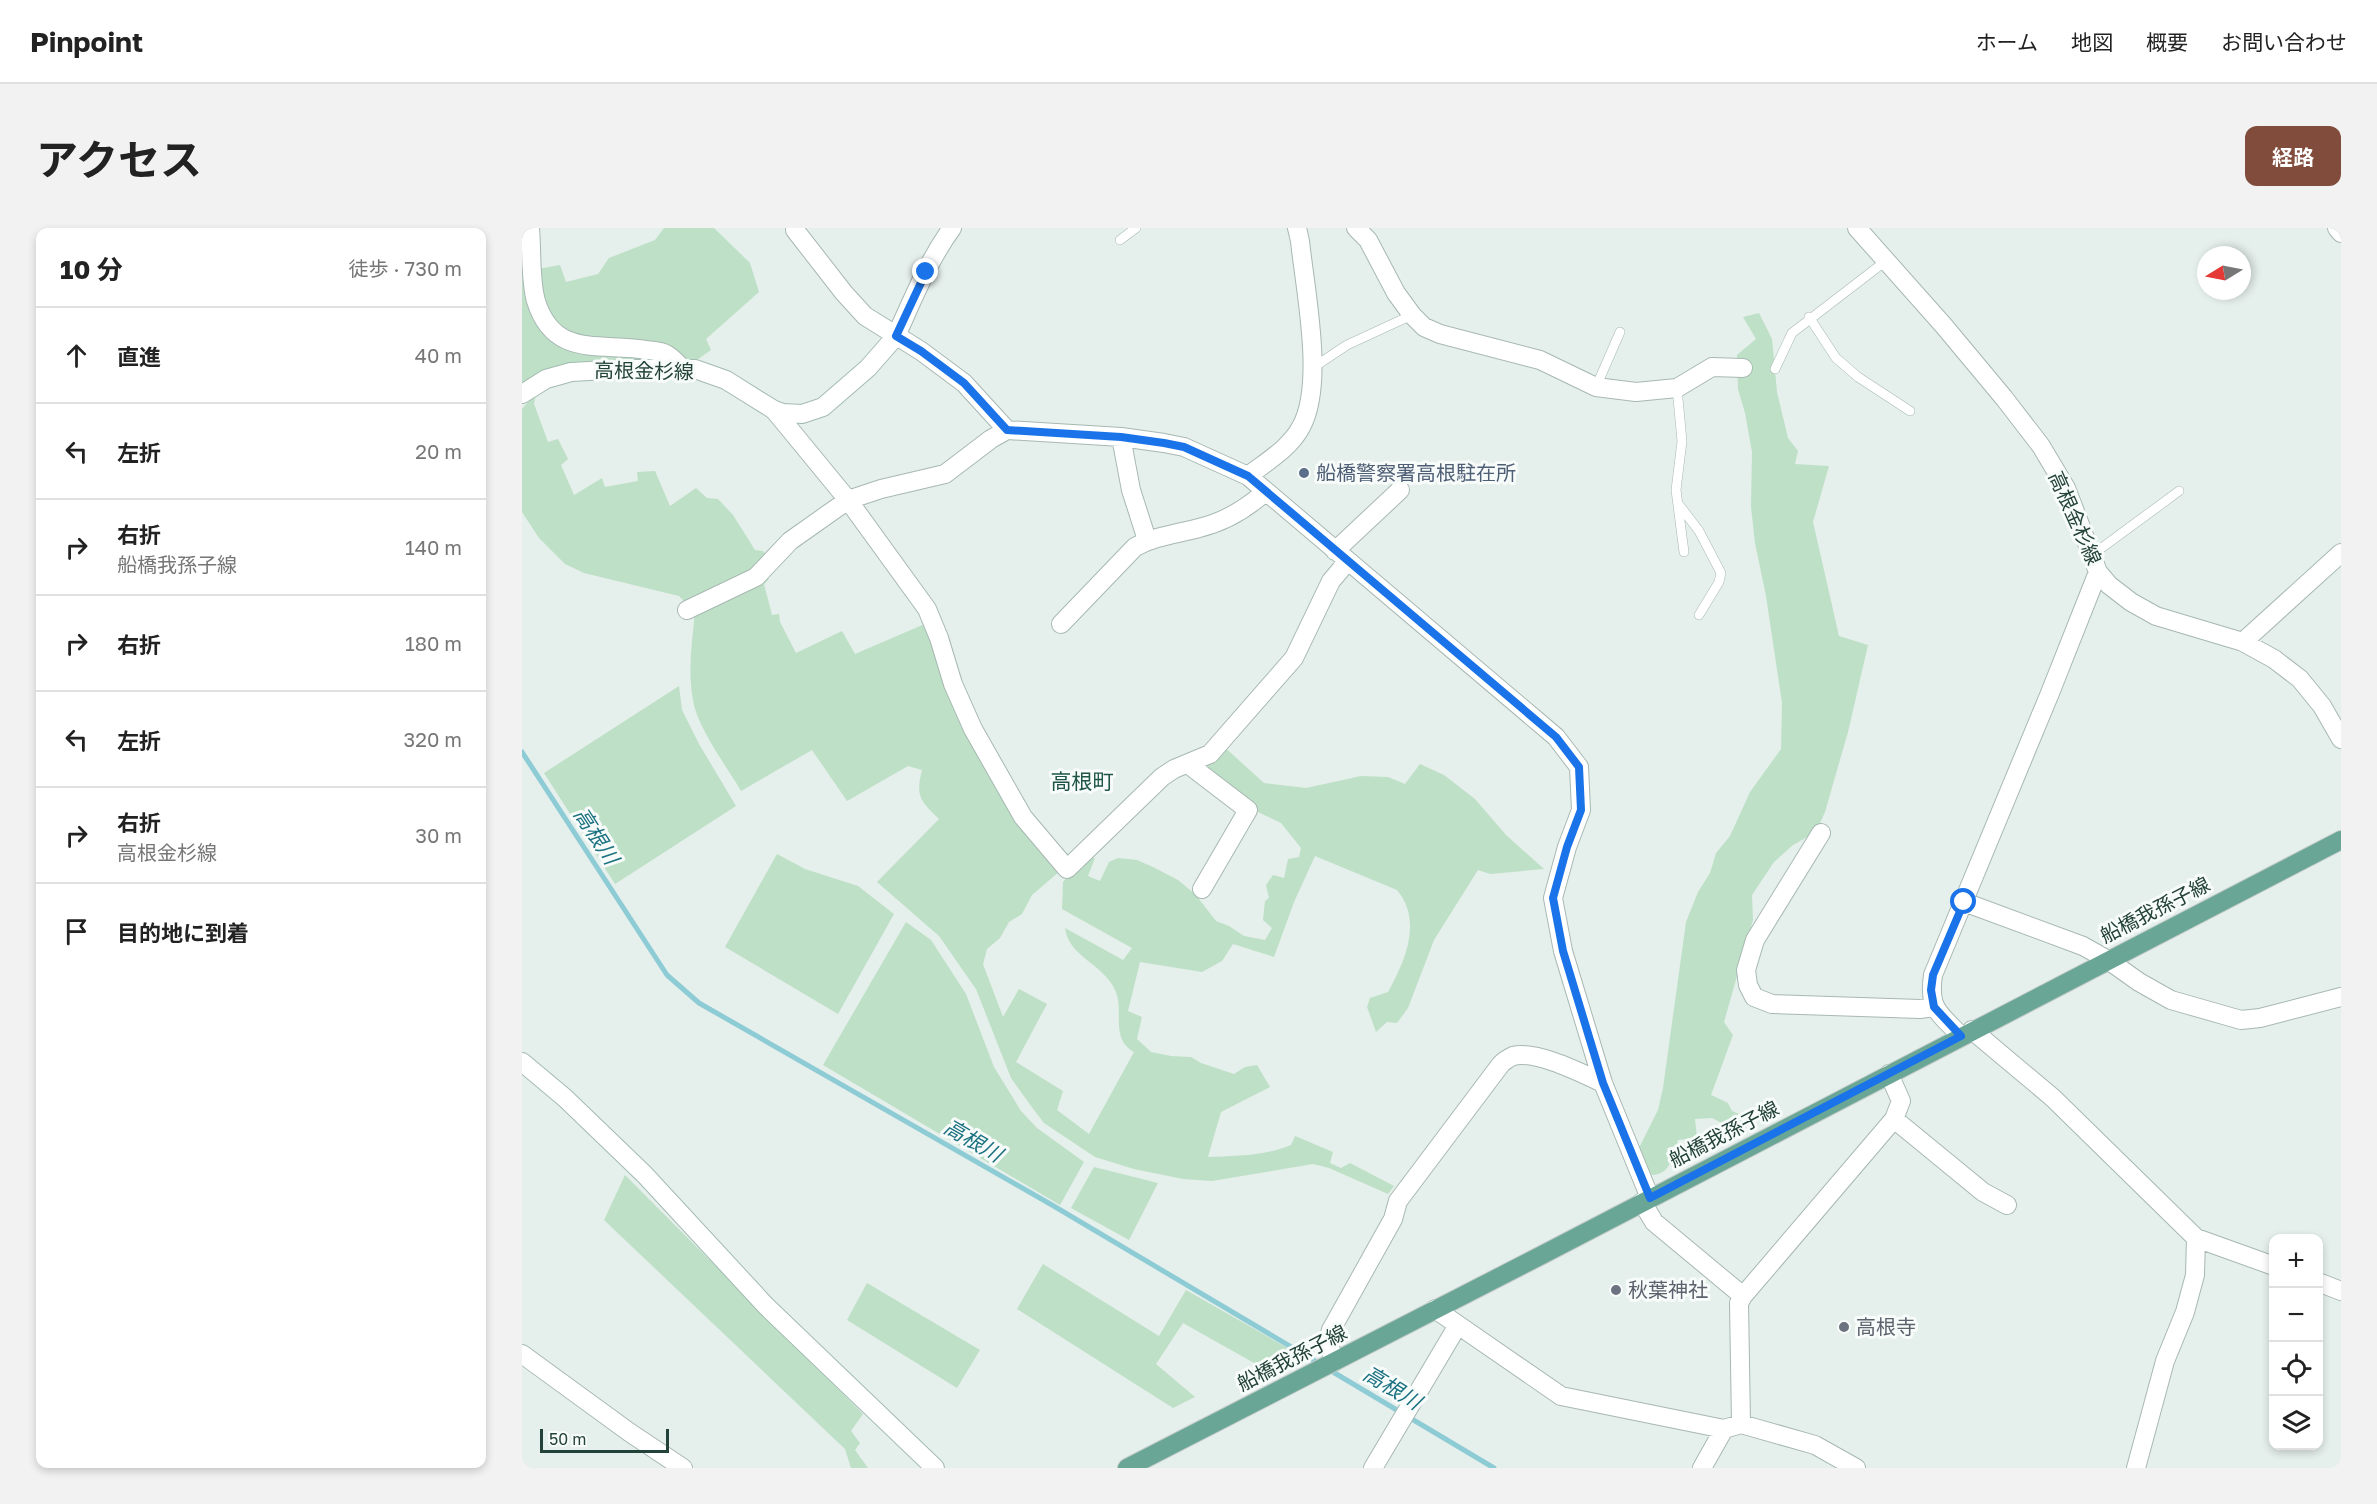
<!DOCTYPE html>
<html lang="ja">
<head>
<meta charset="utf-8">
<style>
	body { margin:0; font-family:"Golos Text","Noto Sans JP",sans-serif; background:#f2f2f2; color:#222 }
	.controls { position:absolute; right:18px; bottom:18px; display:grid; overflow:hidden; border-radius:12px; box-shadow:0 3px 9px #0003 }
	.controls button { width:54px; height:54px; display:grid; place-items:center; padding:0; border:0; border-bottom:2px solid #e0e0e0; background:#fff; color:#222; font:30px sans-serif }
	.compass { position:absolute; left:1675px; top:18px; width:54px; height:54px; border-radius:50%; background:#fff; box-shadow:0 3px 9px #0003; rotate:260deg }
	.scale { position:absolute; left:18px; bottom:15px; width:129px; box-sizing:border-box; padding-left:6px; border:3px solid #234239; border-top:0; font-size:16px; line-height:21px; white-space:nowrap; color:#234239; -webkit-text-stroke:4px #f7fbf9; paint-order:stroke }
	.stop { position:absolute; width:18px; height:18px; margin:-14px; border:4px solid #1a73e8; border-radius:50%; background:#fff }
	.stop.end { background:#1a73e8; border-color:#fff; box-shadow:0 2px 6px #0008 }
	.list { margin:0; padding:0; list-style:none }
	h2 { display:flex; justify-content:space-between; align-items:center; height:78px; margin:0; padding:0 24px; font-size:26px }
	h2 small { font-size:20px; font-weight:400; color:#767676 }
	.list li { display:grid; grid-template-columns:39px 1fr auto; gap:18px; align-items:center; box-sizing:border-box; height:96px; padding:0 24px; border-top:2px solid #e0e0e0 }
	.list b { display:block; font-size:22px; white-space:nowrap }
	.list p { margin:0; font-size:20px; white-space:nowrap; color:#767676 }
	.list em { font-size:20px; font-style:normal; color:#767676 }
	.icon { flex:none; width:33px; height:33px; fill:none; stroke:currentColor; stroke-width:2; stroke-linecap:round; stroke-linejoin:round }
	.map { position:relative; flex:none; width:1819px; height:1240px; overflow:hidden; border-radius:12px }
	header { display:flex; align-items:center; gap:36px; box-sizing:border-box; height:84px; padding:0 30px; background:#fff; border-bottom:2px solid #e0e0e0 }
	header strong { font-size:28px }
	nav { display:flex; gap:33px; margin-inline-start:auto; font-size:21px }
	.intro { display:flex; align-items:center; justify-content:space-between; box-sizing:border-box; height:144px; padding:0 36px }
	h1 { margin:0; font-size:42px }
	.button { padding:15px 27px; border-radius:12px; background:#814c3c; color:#fff; font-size:21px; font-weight:700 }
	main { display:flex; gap:36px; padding:0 36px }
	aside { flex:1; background:#fff; border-radius:12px; box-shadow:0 3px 9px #0003 }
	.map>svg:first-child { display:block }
	.green { fill:#bee0c7 }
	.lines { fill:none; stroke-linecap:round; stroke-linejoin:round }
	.stream { stroke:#8dcbd5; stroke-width:5 }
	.lane-casing { stroke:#a7b8b2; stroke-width:10 }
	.street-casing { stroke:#a7b8b2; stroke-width:20 }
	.secondary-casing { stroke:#a3bbb2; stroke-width:20 }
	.primary-casing { stroke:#c1cac8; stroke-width:20 }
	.lane { stroke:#fff; stroke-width:9 }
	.street { stroke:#fff; stroke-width:18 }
	.secondary { stroke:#fff; stroke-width:18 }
	.primary { stroke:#69a695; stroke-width:18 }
	.route { stroke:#1a73e8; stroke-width:8 }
	.service-dot { fill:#5c6f8a; stroke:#f7fbf9; stroke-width:2 }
	.worship-dot { fill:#6b7280; stroke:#f7fbf9; stroke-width:2 }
	.labels { text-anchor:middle; stroke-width:6; stroke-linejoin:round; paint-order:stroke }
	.street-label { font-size:20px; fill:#234239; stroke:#f7fbf9 }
	.service-label { font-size:20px; fill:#4e5e75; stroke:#f7fbf9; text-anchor:start }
	.worship-label { font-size:20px; fill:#5b616d; stroke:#f7fbf9; text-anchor:start }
	.neighbourhood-label { font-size:21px; fill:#1e5547; stroke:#f7fbf9 }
	.water-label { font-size:21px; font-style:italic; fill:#1a7181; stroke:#f7fbf9 }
</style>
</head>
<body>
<header>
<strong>Pinpoint</strong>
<nav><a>ホーム</a><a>地図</a><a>概要</a><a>お問い合わせ</a></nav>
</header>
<div class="intro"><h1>アクセス</h1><a class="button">経路</a></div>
<main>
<aside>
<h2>10 分<small>徒歩 · 730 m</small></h2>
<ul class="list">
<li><svg class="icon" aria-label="ahead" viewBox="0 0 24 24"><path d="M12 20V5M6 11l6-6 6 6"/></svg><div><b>直進</b></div><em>40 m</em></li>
<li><svg class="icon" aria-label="left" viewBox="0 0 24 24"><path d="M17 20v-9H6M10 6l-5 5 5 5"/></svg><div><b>左折</b></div><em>20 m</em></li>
<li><svg class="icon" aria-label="right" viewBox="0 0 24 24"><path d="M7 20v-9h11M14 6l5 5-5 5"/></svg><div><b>右折</b><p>船橋我孫子線</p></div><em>140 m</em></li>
<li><svg class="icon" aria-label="right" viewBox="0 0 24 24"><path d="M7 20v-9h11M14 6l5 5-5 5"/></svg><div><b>右折</b></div><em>180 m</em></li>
<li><svg class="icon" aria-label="left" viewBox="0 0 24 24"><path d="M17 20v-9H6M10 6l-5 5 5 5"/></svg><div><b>左折</b></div><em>320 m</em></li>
<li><svg class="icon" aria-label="right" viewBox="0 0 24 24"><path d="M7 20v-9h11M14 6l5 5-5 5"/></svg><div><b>右折</b><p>高根金杉線</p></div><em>30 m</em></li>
<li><svg class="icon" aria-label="arrive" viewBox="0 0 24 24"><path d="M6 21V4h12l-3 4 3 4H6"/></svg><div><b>目的地に到着</b></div></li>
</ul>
</aside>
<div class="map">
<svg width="1819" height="1240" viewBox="0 0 1819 1240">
	<rect width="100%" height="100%" fill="#e5efeb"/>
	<path class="green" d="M142,0H192L228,35L237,64L184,111L189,122L172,134L136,131L74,133L23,142L0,155V6L5,43L38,37L44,54L76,46L87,30L133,12Z
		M1237,85L1250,111L1255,164L1266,210L1276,223L1273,236L1307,238L1291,294L1317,408L1346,417L1326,504L1303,584L1294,604L1271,617L1252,634L1230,667L1231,692L1202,794L1211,807L1189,867L1206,875L1210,883L1227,890L1207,899L1190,890L1173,891L1175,910L1156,912C1152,927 1148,947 1130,947L1115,924L1136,882L1141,860L1164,694L1176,664L1188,645L1194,625L1208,608L1228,564L1259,521L1260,475L1244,368L1233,315L1229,279L1230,224L1223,185L1216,161L1215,127L1234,111L1221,89Z
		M14,165L12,176L26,214L36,211L46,231L39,237L52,267L80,250L83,259L116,253L115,244L133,243L148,278L174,260L185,270L196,271L211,287L233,322L241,323L245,329L237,340L247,351L242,356L250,387L257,386L258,394L274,425L320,403L333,426L405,395L411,412L538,643L510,667L500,686L487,694L478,710L465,721L461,736L481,789L497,761L525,776L494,834L541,863L535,882L567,906L612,824C588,810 602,785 594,764C583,736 547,730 543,700L601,732L610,720L540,681L541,654L561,629L573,630L566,648L578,653L587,634L596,630L615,632L633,640L656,652L673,666L694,693L707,698L722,708L743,712L750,700L741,692L743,673L747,670L744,657L751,647L762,650L766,631L777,629L779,620L759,595L730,581L676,537L700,517L742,555L784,560L839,548L866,549L883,556L898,536L922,547L953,571L984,607L1022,641L968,646L956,642L912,712L886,780L875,795L865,794L854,804L845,779L848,770L866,764C883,733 901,693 875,662L793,628L772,674L752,729L711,716L700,733L680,744L618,734L606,783L620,789L615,811L629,824L649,828L669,829L679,835L712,846L723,839L735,837L748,859L699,884L686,929C713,928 742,928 769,917L773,908L811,924L808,935L819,940L828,935L872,958L866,966L807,940L791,936L690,953L661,951L612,941L573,929L522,895L509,878L489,850L454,761L417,708L355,654L417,591C399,573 393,569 400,542L386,538L325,573L290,522L219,563C205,539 178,503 172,477C165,447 170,414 173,384L157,368L62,345L43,336L17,310L0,284V181Z
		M157,458L160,482L177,516L214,578L93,656L22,545Z
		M255,626L283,641L336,658L372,686L316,786L203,719Z
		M384,694L409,712L444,766L472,839L499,883L515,900L562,934L538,977L301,837Z
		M572,939L636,955L607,1012L549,980Z
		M103,947L341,1186L329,1203L338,1215L333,1222L346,1240H329L323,1221L82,992Z
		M521,1036L637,1108L664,1062L778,1127L741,1140L661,1095L634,1136L673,1169L651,1180L495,1081Z
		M345,1055L458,1122L435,1160L325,1092Z"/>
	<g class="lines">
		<path class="stream" d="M0,524L145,747L177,775L530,977L798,1136
			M806,1141L972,1240"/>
		<defs>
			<path id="lane" d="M598,12L614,0
				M1287,89L1314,130L1336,149L1388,183
				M792,139L825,117L890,87
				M1253,141L1270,105L1365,32
				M1074,159L1098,104
				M1155,160L1160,213L1154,262L1162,324
				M1158,278L1177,303L1199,345L1197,354L1177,387
				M1570,327L1657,263"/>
			<path id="street" d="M8,0C10,22 8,53 14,73C32,131 78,114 125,122C131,123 139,123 144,126C150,129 156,136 161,141
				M834,0L846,12L874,65L890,87L902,99L918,106L1018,132L1074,159L1114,164L1155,160L1190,139L1221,140
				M1335,0L1422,98L1482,170L1519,218L1544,260L1576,344L1587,357L1609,374L1634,388L1721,414L1752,431L1778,451L1800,478L1819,511
				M1815,0L1819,5
				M273,2L322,65L343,88L399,123L442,155L485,202L599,209L642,215L662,219L726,248L1034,509L1057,539L1059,582L1045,619L1031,670L1041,723L1081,855L1128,970
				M374,108C391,71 406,33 430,0
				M252,182L326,272L405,381L417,410L431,456L451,501L501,589L545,641L640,549L652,541L688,526L772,430L809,353L826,333
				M599,209L609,262L625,312
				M726,248C744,234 768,220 779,199C803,156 783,62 778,13L775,0
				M813,323L878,262
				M165,382L234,349L268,313L326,272L359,261L423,246L469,211L485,202
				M539,396L613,319C633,308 655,306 677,300C702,294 724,281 743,264
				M1721,414L1819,325
				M666,536L726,582L680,661
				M1299,605L1233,712L1224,742L1226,757L1232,769L1250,776L1398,781L1412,779
				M1442,674L1561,718L1586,732L1617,754L1649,772L1719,792L1738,790L1819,769
				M1450,802L1531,870L1674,1010L1752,1038
				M1439,808C1417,785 1406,781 1411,747L1528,465L1576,344
				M1372,891L1461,964L1485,977
				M1120,974L1132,994L1221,1068L1217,1075L1219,1196L1202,1201L1180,1240
				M1796,1054L1819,1063
				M1221,1068L1372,891L1379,873L1367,846
				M913,1081L1039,1168L1202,1201
				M0,1126L107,1204L161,1240
				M812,1134L806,1112L809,1102L871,991L876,973L979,836C982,833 987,830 991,828C1014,822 1059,845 1081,855
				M1219,1196L1293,1217L1334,1240
				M851,1240L936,1097
				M1614,1240L1643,1133L1663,1084L1673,1047L1674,1010"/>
			<path id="secondary" d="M0,166L24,151L49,144L104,141H173L204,152L252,182L261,185L280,186L301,179L346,140L374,108
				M0,834L43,870L123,947L244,1078L413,1240"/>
			<path id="primary" d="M605,1240L1018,1028L1819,612"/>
		</defs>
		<use href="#lane" class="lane-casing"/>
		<use href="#street" class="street-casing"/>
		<use href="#secondary" class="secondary-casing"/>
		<use href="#primary" class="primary-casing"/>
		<use href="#lane" class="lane"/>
		<use href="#street" class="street"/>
		<use href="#secondary" class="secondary"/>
		<use href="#primary" class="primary"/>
	</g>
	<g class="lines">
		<path class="route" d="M404,44L374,108L399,123L442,155L485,202L599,209L642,215L662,219L726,248L1034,509L1057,539L1059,582L1045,619L1031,670L1041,723L1081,855L1128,970L1439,808L1412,779L1409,762L1411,747L1442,674"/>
	</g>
	<circle class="service-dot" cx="782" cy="245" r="6"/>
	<g class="worship-dot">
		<circle cx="1094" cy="1062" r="6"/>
		<circle cx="1322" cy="1099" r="6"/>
	</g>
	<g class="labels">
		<g class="street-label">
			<text transform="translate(122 143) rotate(1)" y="7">高根金杉線</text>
			<text transform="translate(1553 290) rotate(66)" y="7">高根金杉線</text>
			<text transform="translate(1633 682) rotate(-27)" y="7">船橋我孫子線</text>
			<text transform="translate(1202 906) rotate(-27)" y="7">船橋我孫子線</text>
			<text transform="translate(770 1130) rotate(-27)" y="7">船橋我孫子線</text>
		</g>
		<g class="service-label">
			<text x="794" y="252">船橋警察署高根駐在所</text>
		</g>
		<g class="worship-label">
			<text x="1106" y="1069">秋葉神社</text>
			<text x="1334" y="1106">高根寺</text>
		</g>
		<g class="neighbourhood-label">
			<text x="560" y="561">高根町</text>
		</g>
		<g class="water-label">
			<text transform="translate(74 608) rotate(57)" y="7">高根川</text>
			<text transform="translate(451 913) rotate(30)" y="7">高根川</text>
			<text transform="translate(870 1160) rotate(31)" y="7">高根川</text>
		</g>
	</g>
</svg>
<div class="controls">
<button>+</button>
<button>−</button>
<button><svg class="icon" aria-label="locate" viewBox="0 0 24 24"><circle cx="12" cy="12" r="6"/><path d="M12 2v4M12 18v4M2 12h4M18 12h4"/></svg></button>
<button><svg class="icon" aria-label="layers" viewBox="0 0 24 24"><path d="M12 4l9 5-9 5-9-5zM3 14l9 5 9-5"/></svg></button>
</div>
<svg class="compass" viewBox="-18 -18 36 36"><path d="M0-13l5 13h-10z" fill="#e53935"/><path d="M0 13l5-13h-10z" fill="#767676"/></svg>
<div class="scale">50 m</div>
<div class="stop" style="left:1442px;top:674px"></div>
<div class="stop end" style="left:404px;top:44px"></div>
</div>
</main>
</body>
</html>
